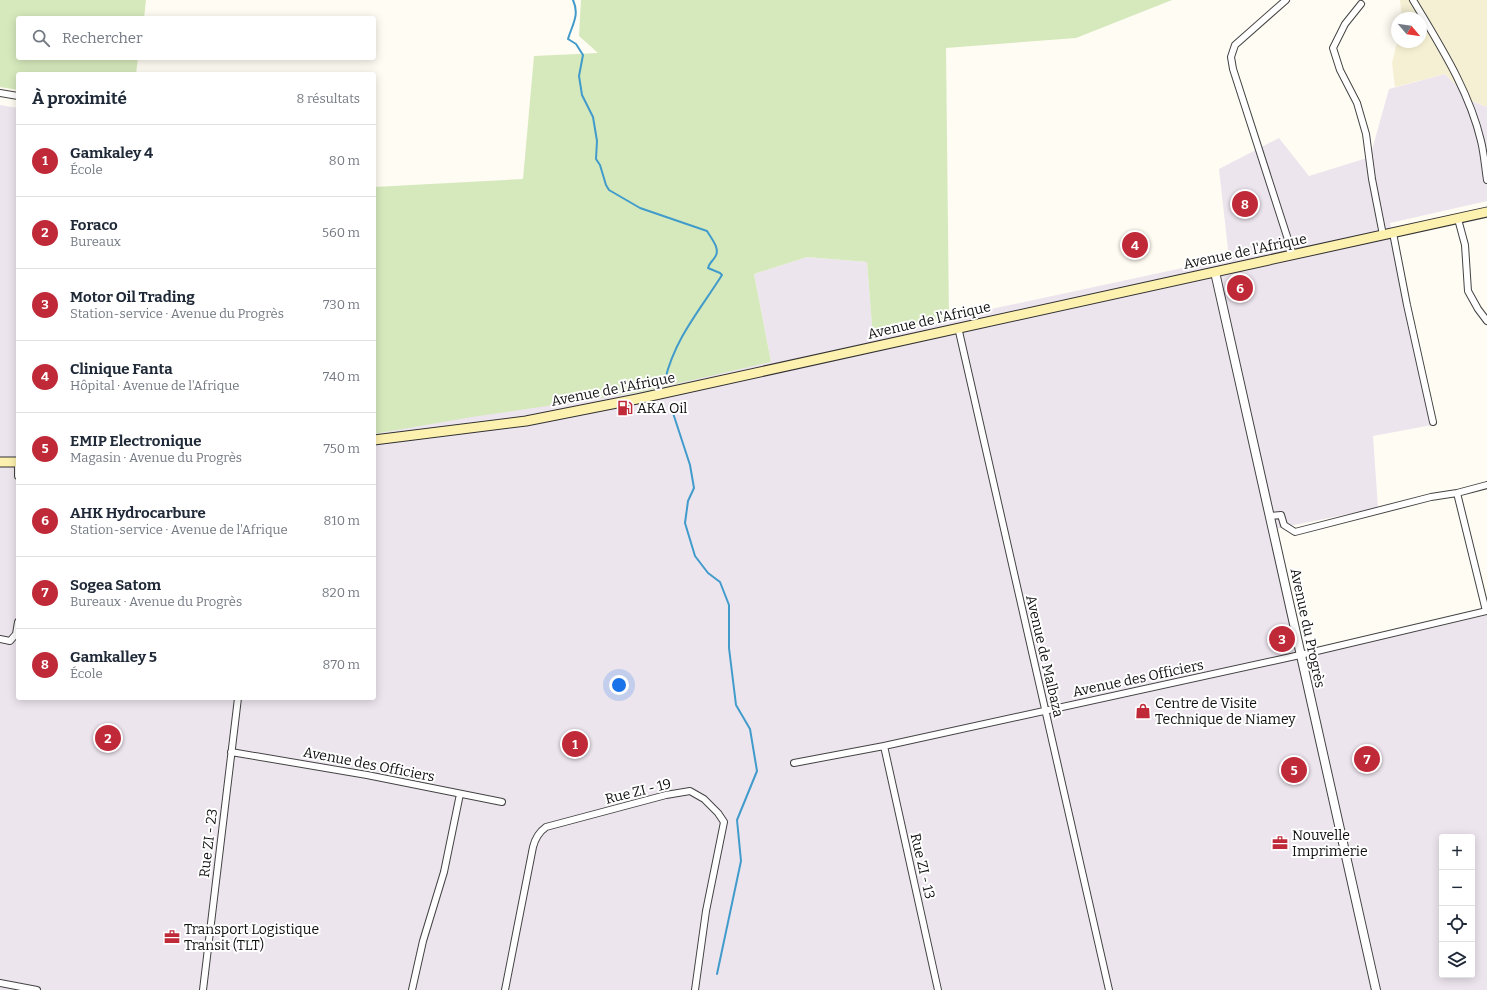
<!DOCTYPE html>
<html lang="fr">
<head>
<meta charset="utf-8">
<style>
	body { margin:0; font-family:Bitter,serif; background:#f6f6f7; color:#1f2937 }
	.controls { position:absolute; right:12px; bottom:12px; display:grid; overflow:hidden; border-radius:4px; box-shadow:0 2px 10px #0003 }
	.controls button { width:36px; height:36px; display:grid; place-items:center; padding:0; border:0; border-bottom:1px solid #e0e1e3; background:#fff; color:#1f2937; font:20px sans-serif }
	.compass { position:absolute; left:1391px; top:12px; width:36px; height:36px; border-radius:50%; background:#fff; box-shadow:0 2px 10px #0003; rotate:119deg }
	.you { position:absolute; left:619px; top:685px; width:14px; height:14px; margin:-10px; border:3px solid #fff; border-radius:50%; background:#1a73e8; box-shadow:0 0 0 6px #1a73e833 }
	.badge { display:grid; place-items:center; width:26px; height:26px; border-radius:50%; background:#bf2938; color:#fff; font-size:13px; font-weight:700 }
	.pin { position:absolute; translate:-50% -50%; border:2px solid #fff; box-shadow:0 1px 4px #0006 }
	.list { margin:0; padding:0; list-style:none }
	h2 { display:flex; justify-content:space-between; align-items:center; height:52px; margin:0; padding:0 16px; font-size:17px }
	h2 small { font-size:13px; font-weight:400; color:#747a83 }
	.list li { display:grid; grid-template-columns:26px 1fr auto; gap:12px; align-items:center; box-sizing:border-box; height:72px; padding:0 16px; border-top:1px solid #e0e1e3 }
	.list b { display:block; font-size:15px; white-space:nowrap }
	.list p { margin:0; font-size:13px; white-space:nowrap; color:#747a83 }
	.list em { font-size:13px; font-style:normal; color:#747a83 }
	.icon { flex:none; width:22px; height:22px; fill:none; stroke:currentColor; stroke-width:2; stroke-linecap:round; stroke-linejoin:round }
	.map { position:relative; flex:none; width:1487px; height:990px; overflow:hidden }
	.search { position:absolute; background:#fff; box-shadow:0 2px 10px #0003; left:16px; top:16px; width:360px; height:44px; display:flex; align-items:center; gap:10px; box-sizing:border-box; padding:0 14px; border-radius:4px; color:#747a83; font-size:15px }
	.panel { position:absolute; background:#fff; box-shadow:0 2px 10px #0003; left:16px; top:72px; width:360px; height:628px; border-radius:4px }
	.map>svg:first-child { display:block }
	.industrial { fill:#ede5ee; fill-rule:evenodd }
	.farmland { fill:#f5f0d3 }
	.green { fill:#d6e9bc }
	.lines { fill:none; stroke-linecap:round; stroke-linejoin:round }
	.stream { stroke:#419bcb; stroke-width:2 }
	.minor-casing { stroke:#434343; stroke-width:8 }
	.tertiary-casing { stroke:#434343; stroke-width:10 }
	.secondary-casing { stroke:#323232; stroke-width:11 }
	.minor { stroke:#fff; stroke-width:6 }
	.tertiary { stroke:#fff; stroke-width:8 }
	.secondary { stroke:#fdf1b0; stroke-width:9 }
	.labels { text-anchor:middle; stroke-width:4; stroke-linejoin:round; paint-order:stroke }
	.street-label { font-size:14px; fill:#101010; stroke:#fff }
	.poi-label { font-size:14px; fill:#101010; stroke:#fff; text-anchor:start }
</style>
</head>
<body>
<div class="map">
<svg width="1487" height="990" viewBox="0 0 1487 990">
	<rect width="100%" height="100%" fill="#fffcf3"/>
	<path class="industrial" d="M1445,74L1472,101L1487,107V201L1390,223L1432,425L1373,436L1378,508L1275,529L1301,658L1487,615V990H0V105L18,108V698H374V434L771,362L754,274L807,257L867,262L873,338L949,318L1229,258L1219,169L1279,138L1309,176L1370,157L1389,89ZM1442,837H1472V975H1442Z"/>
	<path class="farmland" d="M1400,0H1487V107L1472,101L1445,74L1395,87L1392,63L1397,42H1421V18H1402Z"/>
	<path class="green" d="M0,0H146L144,18H18V58H138L136,74H18V90L0,87Z
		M581,0H1172L1076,38L946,48L949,318L873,338L867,262L807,257L754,274L771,362L641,392L472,417L374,434V187L523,179L534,56L598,53L579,36Z"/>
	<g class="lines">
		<path class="stream" d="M573,0C580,15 572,25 568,39L576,44L583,55L579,76L582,95L593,117L597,141L596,159L600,165L606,185L609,190L640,208L707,231C711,238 721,249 715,257C712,262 709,263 708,268L720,273L722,275C700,310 675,338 665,380
			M673,413L690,465L694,488L688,501L685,523L695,556L708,573L720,582L729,605V648L736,705L750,729L757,771L737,820L741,861L717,974"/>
		<defs>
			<path id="minor" d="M1286,0L1235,45L1231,57L1233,69L1293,255
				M1413,0C1439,44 1469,90 1481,141C1484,153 1485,167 1487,180
				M1361,4L1345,24L1333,48L1340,70L1357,103L1366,134L1372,179L1383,235
				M0,93L18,96
				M1458,219L1465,245L1468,291L1478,309L1487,321
				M1393,233L1407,305L1433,422
				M958,327L1109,990
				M18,462V476
				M1457,493L1486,611
				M1270,516L1281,515L1284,525L1295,532L1431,497L1457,493L1487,485
				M0,639L10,641L16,634L18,622
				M884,746L938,990
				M231,752L367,775L502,802
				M794,763L884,746L1300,655L1487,611
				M0,983L37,990
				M203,990L238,698
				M412,990L423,941L444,872L460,794
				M505,990L533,847C535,839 539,832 546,827L666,795L690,791L704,799L718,813L724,822L706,911L695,990"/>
			<path id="tertiary" d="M1215,272L1376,990"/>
			<path id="secondary" d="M374,440L526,421L637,399L1487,212
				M0,462H18"/>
		</defs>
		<use href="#minor" class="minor-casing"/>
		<use href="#tertiary" class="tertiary-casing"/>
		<use href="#secondary" class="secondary-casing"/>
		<use href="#minor" class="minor"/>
		<use href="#tertiary" class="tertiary"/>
		<use href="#secondary" class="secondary"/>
	</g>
	<defs>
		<symbol id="fuel-bare" viewBox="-9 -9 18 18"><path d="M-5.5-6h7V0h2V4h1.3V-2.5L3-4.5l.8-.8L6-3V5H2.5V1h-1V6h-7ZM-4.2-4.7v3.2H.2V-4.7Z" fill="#bf2938" stroke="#fff" stroke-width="2.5" paint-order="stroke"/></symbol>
		<symbol id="shop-bare" viewBox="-9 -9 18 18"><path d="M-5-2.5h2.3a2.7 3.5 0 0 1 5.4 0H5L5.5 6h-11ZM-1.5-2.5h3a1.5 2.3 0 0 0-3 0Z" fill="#bf2938" stroke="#fff" stroke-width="2.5" paint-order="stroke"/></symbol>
		<symbol id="office-bare" viewBox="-9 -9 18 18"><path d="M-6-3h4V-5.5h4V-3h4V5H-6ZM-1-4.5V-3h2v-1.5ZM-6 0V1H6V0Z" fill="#bf2938" stroke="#fff" stroke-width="2.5" paint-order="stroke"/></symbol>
	</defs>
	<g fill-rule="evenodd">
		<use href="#fuel-bare" x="614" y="397" width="22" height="22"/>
		<use href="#shop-bare" x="1132" y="700" width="22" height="22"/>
		<use href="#office-bare" x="1269" y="832" width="22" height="22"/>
		<use href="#office-bare" x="161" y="926" width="22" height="22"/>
	</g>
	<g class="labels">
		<g class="street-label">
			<text transform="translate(1245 251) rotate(-12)" y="5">Avenue de l'Afrique</text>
			<text transform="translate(929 320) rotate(-13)" y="5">Avenue de l'Afrique</text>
			<text transform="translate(613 389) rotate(-11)" y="5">Avenue de l'Afrique</text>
			<text transform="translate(1308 628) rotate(78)" y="5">Avenue du Progrès</text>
			<text transform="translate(1045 656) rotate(77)" y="5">Avenue de Malbaza</text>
			<text transform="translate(1138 678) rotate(-12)" y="5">Avenue des Officiers</text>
			<text transform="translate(369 764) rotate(11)" y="5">Avenue des Officiers</text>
			<text transform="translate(638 791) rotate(-14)" y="5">Rue ZI - 19</text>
			<text transform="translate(208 843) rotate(-83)" y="5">Rue ZI - 23</text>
			<text transform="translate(923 866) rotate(77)" y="5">Rue ZI - 13</text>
		</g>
		<g class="poi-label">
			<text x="637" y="413">AKA Oil</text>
			<text x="1155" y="708">Centre de Visite<tspan x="1155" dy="16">Technique de Niamey</tspan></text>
			<text x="1292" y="840">Nouvelle<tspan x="1292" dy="16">Imprimerie</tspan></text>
			<text x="184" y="934">Transport Logistique<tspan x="184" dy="16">Transit (TLT)</tspan></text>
		</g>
	</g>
</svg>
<div class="controls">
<button>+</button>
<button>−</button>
<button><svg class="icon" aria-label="locate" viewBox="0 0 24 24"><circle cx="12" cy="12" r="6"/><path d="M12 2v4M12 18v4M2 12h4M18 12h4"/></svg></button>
<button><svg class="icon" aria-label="layers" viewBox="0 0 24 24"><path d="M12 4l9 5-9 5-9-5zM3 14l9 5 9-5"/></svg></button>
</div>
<svg class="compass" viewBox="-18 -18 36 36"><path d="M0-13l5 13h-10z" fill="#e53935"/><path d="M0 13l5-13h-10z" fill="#747a83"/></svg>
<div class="you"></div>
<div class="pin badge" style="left:575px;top:744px">1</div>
<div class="pin badge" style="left:108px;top:738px">2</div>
<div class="pin badge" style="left:1282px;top:639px">3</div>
<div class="pin badge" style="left:1135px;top:245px">4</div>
<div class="pin badge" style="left:1294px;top:770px">5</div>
<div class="pin badge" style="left:1240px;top:288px">6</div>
<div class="pin badge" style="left:1367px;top:759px">7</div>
<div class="pin badge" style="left:1245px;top:204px">8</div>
<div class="search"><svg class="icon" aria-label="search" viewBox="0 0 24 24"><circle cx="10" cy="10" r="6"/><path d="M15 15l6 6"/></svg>Rechercher</div>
<section class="panel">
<h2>À proximité<small>8 résultats</small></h2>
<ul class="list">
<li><span class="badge">1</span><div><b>Gamkaley 4</b><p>École</p></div><em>80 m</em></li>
<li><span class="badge">2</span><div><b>Foraco</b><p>Bureaux</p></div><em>560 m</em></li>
<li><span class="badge">3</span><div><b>Motor Oil Trading</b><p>Station-service · Avenue du Progrès</p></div><em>730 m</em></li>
<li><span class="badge">4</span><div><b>Clinique Fanta</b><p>Hôpital · Avenue de l'Afrique</p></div><em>740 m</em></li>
<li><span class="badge">5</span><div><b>EMIP Electronique</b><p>Magasin · Avenue du Progrès</p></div><em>750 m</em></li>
<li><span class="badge">6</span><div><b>AHK Hydrocarbure</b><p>Station-service · Avenue de l'Afrique</p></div><em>810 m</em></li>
<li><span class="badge">7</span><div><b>Sogea Satom</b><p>Bureaux · Avenue du Progrès</p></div><em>820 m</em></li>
<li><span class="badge">8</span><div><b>Gamkalley 5</b><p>École</p></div><em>870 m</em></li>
</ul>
</section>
</div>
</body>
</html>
